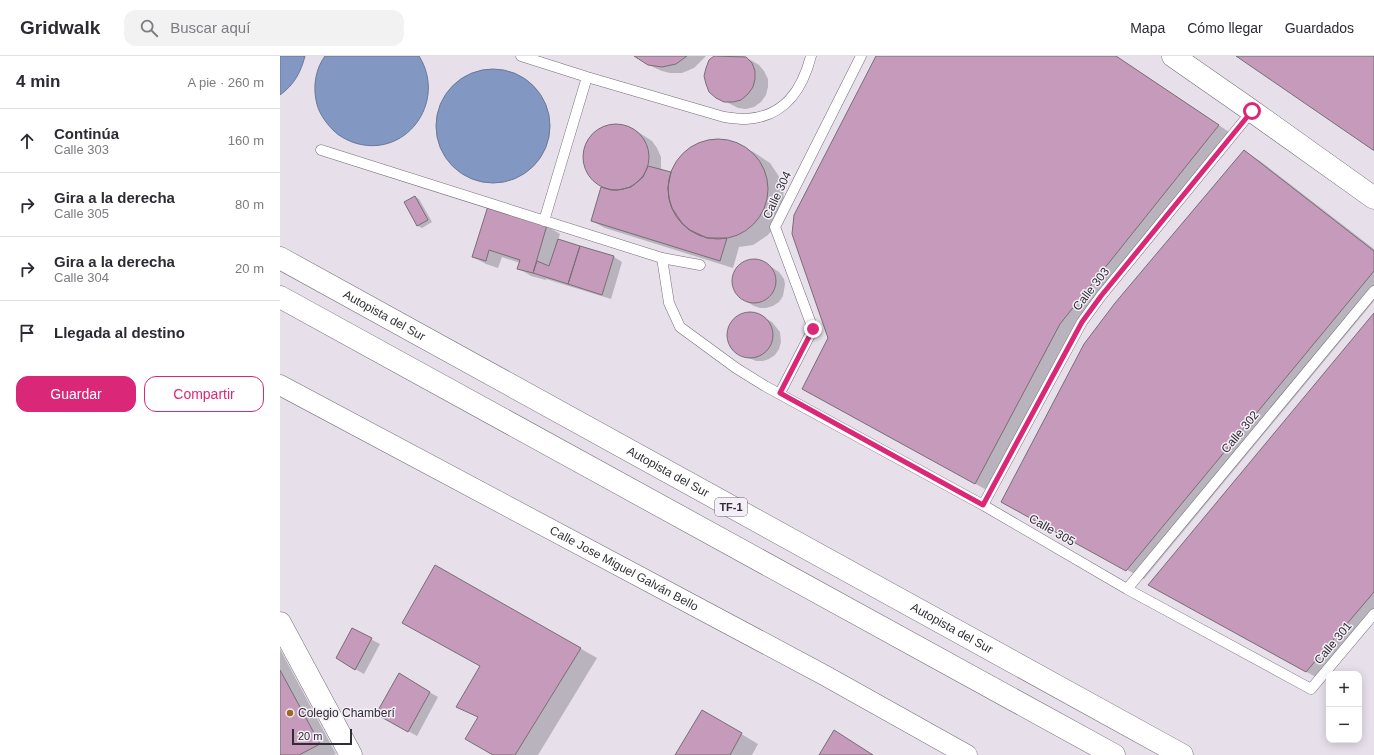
<!DOCTYPE html>
<html lang="es">
<head>
<meta charset="utf-8">
<style>
	body { margin:0; font-family:Arial,sans-serif; background:#f2f2f3; color:#2b2b33 }
	.controls { position:absolute; right:12px; bottom:12px; display:grid; overflow:hidden; border-radius:8px; box-shadow:0 2px 10px #0003 }
	.controls button { width:36px; height:36px; display:grid; place-items:center; padding:0; border:0; border-bottom:1px solid #e1e1e2; background:#fff; color:#2b2b33; font:20px sans-serif }
	.scale { position:absolute; left:12px; bottom:10px; width:60px; box-sizing:border-box; padding-left:4px; border:2px solid #302e32; border-top:0; font-size:11px; line-height:14px; white-space:nowrap; color:#302e32; -webkit-text-stroke:3px #f4eef8; paint-order:stroke }
	.stop { position:absolute; width:12px; height:12px; margin:-9px; border:3px solid #db2777; border-radius:50%; background:#fff }
	.stop.end { background:#db2777; border-color:#fff; box-shadow:0 1px 4px #0008 }
	.list { margin:0; padding:0; list-style:none }
	h2 { display:flex; justify-content:space-between; align-items:center; height:52px; margin:0; padding:0 16px; font-size:17px }
	h2 small { font-size:13px; font-weight:400; color:#7c7c81 }
	.list li { display:grid; grid-template-columns:26px 1fr auto; gap:12px; align-items:center; box-sizing:border-box; height:64px; padding:0 16px; border-top:1px solid #e1e1e2 }
	.list b { display:block; font-size:15px; white-space:nowrap }
	.list p { margin:0; font-size:13px; white-space:nowrap; color:#7c7c81 }
	.list em { font-size:13px; font-style:normal; color:#7c7c81 }
	.actions { display:flex; gap:8px; padding:12px 16px }
	.actions a { flex:1; padding:9px 0; border:1px solid #db2777; border-radius:12px; text-align:center; font-size:14px; color:#db2777 }
	.actions .main { background:#db2777; color:#fff }
	.icon { flex:none; width:22px; height:22px; fill:none; stroke:currentColor; stroke-width:2; stroke-linecap:round; stroke-linejoin:round }
	.map { position:relative; flex:none; width:1094px; height:699px; overflow:hidden }
	header { display:flex; align-items:center; gap:24px; box-sizing:border-box; height:56px; padding:0 20px; background:#fff; border-bottom:1px solid #e1e1e2 }
	header strong { font-size:19px }
	nav { display:flex; gap:22px; margin-inline-start:auto; font-size:14px }
	.search { width:280px; height:36px; background:#f2f2f3; display:flex; align-items:center; gap:10px; box-sizing:border-box; padding:0 14px; border-radius:12px; color:#7c7c81; font-size:15px }
	main { display:flex }
	aside { flex:1; background:#fff }
	.map>svg:first-child { display:block }
	.water { fill:#8297c2; stroke:#697897 }
	.shadow { fill:#0003 }
	.building { fill:#c69aba; stroke:#786e75 }
	.lines { fill:none; stroke-linecap:round; stroke-linejoin:round }
	.service-casing { stroke:#736e77; stroke-width:11 }
	.minor-casing { stroke:#736e77; stroke-width:21 }
	.tertiary-casing { stroke:#736e77; stroke-width:23 }
	.motorway-casing { stroke:#736e77; stroke-width:23 }
	.service { stroke:#fff; stroke-width:10 }
	.minor { stroke:#fff; stroke-width:20 }
	.tertiary { stroke:#fff; stroke-width:22 }
	.motorway { stroke:#fff; stroke-width:22 }
	.route { stroke:#db2777; stroke-width:5 }
	.poi-dot { fill:#9c691f; stroke:#f4eef8; stroke-width:1.5 }
	.labels { text-anchor:middle; stroke-width:3; stroke-linejoin:round; paint-order:stroke }
	.shield { fill:#f4eef8; stroke:#6b686d; stroke-width:1 }
	.shield-label { font-size:11px; font-weight:bold; fill:#302e32 }
	.street-label { font-size:12px; fill:#302e32; stroke:#f4eef8 }
	.poi-label { font-size:12px; fill:#302e32; stroke:#f4eef8; text-anchor:start }
</style>
</head>
<body>
<header>
<strong>Gridwalk</strong>
<div class="search"><svg class="icon" aria-label="search" viewBox="0 0 24 24"><circle cx="10" cy="10" r="6"/><path d="M15 15l6 6"/></svg>Buscar aquí</div>
<nav><a>Mapa</a><a>Cómo llegar</a><a>Guardados</a></nav>
</header>
<main>
<aside>
<h2>4 min<small>A pie · 260 m</small></h2>
<ul class="list">
<li><svg class="icon" aria-label="ahead" viewBox="0 0 24 24"><path d="M12 20V5M6 11l6-6 6 6"/></svg><div><b>Continúa</b><p>Calle 303</p></div><em>160 m</em></li>
<li><svg class="icon" aria-label="right" viewBox="0 0 24 24"><path d="M7 20v-9h11M14 6l5 5-5 5"/></svg><div><b>Gira a la derecha</b><p>Calle 305</p></div><em>80 m</em></li>
<li><svg class="icon" aria-label="right" viewBox="0 0 24 24"><path d="M7 20v-9h11M14 6l5 5-5 5"/></svg><div><b>Gira a la derecha</b><p>Calle 304</p></div><em>20 m</em></li>
<li><svg class="icon" aria-label="arrive" viewBox="0 0 24 24"><path d="M6 21V4h12l-3 4 3 4H6"/></svg><div><b>Llegada al destino</b></div></li>
</ul>
<div class="actions"><a class="main">Guardar</a><a>Compartir</a></div>
</aside>
<div class="map">
<svg width="1094" height="699" viewBox="0 0 1094 699">
	<rect width="100%" height="100%" fill="#e7e0eb"/>
	<path class="water" d="M0,0H25C21,16 14,29 0,39Z
		M45,0H139C168,46 125,105 72,86C65,83 59,80 54,75C45,66 38,56 36,44C33,29 36,12 45,0Z
		M156 70a57 57 0 1 1 114 0a57 57 0 1 1-114 0Z"/>
	<path class="shadow" d="M357,0H426L414,12L402,17H390L382,15L373,11L360,3Z
		M436,0H464L479,9L484,15L488,23V31L486,39L481,46L474,51L466,53L458,52L437,41L430,5Z
		M597,0H836L955,80L796,277L712,437L540,342Z
		M335,68L352,72L372,85L377,92L381,101V114L392,117L396,108L407,94L423,86L432,84H440L458,88L475,97L490,107L500,122L503,130L504,148L499,165L488,179L473,189L459,191L453,212L325,172L312,165L322,130L314,125L309,118L305,110L303,102L304,93L307,85L312,78L319,73L327,69Z
		M964,95L980,105L1094,193V245L864,523L739,455Z
		M135,141L139,143L152,166L142,172L138,170L125,146Z
		M208,151L267,170L280,178L278,184L334,201L342,206L331,243L266,223V224L251,220L238,212L240,207L222,201L218,212L206,208L193,201Z
		M469,204L482,205L499,216L504,223L505,228L503,240L499,246L493,250L486,252H480L474,250L459,241L455,234L453,230L454,218L459,209Z
		M466,257H473L483,261L492,266L500,276L501,286L499,293L495,299L489,303L483,305H476L460,298L452,291L449,283L450,272L456,263Z
		M1094,258V565L1043,625L885,538Z
		M156,510L317,602L258,699H214L199,662L178,650L201,610Z
		M72,573L100,588L84,618L75,613Z
		M0,593L56,698L53,699H0Z
		M119,619L158,641L137,680L97,658Z
		M423,655L478,688L472,699H396Z"/>
	<path class="building" d="M354,0H407L396,8L382,11L368,9Z
		M434,0L466,1L472,7L475,15V23L473,31L468,38L461,44L453,46H444L436,42L429,36L426,28L424,20L426,12L429,4Z
		M596,0H836L939,69L780,268L695,428L522,333L548,282L512,178L514,159Z
		M956,0H1094V94H1093Z
		M303 101a33 33 0 1 1 66 0a33 33 0 1 1-66 0Z
		M388 133a50 50 0 1 1 100 0a50 50 0 1 1-100 0Z
		M964,94L1094,195V215L846,515L721,446L804,288L835,247Z
		M368,110L391,116L388,131L389,142L392,152L402,167L410,174L427,182H447L440,205L311,165L321,131L331,134H338L351,131L363,121Z
		M135,140L148,164L137,170L124,146Z
		M208,150L267,169L253,217L237,213L240,204L209,194L206,205L192,201Z
		M278,183L300,190L288,228L253,217L257,205L269,210Z
		M300,190L334,200L322,239L288,228Z
		M452 225a22 22 0 1 1 44 0a22 22 0 1 1-44 0Z
		M447 279a23 23 0 1 1 46 0a23 23 0 1 1-46 0Z
		M1094,257V536L1026,616L868,529Z
		M155,509L301,592L235,699H213L185,683L198,661L176,651L200,610L122,567Z
		M72,572L92,582L75,614L56,602Z
		M0,614L40,688L19,699H0Z
		M119,617L150,636L128,676L96,658Z
		M422,654L462,677L450,699H395Z
		M554,674L593,699H539Z"/>
	<g class="lines">
		<defs>
			<path id="service" d="M241,0L307,21L444,61C451,62 459,63 466,63C504,61 522,35 531,0
				M41,94L382,202L420,209
				M264,165L307,21
				M382,202L389,247L400,271L456,312L485,330L703,449L847,533L1031,633L1094,558
				M500,337L533,273L495,171L581,0
				M703,449L802,266L821,240L972,55
				M847,533L1094,235"/>
			<g id="minor">
				<path id="s1" d="M0,329L544,619L687,699"/>
			</g>
			<path id="tertiary" d="M893,0L972,55L1094,142
				M0,567L71,699"/>
			<g id="motorway">
				<path id="s2" d="M0,202L902,699"/>
				<path d="M0,241L834,699"/>
			</g>
		</defs>
		<use href="#service" class="service-casing"/>
		<use href="#minor" class="minor-casing"/>
		<use href="#tertiary" class="tertiary-casing"/>
		<use href="#motorway" class="motorway-casing"/>
		<use href="#service" class="service"/>
		<use href="#minor" class="minor"/>
		<use href="#tertiary" class="tertiary"/>
		<use href="#motorway" class="motorway"/>
	</g>
	<g class="lines">
		<path class="route" d="M533,273L500,337L703,449L802,266L821,240L972,55"/>
	</g>
	<circle class="poi-dot" cx="10" cy="657" r="4"/>
	<g class="labels">
		<rect class="shield" x="435" y="442" width="32" height="18" rx="3"/>
		<g class="shield-label">
			<text x="451" y="455">TF-1</text>
		</g>
		<g class="street-label">
			<text transform="translate(497 139) rotate(-65)" y="4">Calle 304</text>
			<text transform="translate(811 233) rotate(-52)" y="4">Calle 303</text>
			<text dy="4" stroke="none"><textPath href="#s2" startOffset="119">Autopista del Sur</textPath></text>
			<text transform="translate(960 376) rotate(-50)" y="4">Calle 302</text>
			<text dy="4" stroke="none"><textPath href="#s2" startOffset="443">Autopista del Sur</textPath></text>
			<text transform="translate(772 474) rotate(30)" y="4">Calle 305</text>
			<text dy="4" stroke="none"><textPath href="#s1" startOffset="390">Calle Jose Miguel Galván Bello</textPath></text>
			<text dy="4" stroke="none"><textPath href="#s2" startOffset="767">Autopista del Sur</textPath></text>
			<text transform="translate(1053 587) rotate(-50)" y="4">Calle 301</text>
		</g>
		<g class="poi-label">
			<text x="18" y="661">Colegio Chamberí</text>
		</g>
	</g>
</svg>
<div class="controls">
<button>+</button>
<button>−</button>
</div>
<div class="scale">20 m</div>
<div class="stop" style="left:972px;top:55px"></div>
<div class="stop end" style="left:533px;top:273px"></div>
</div>
</main>
</body>
</html>
